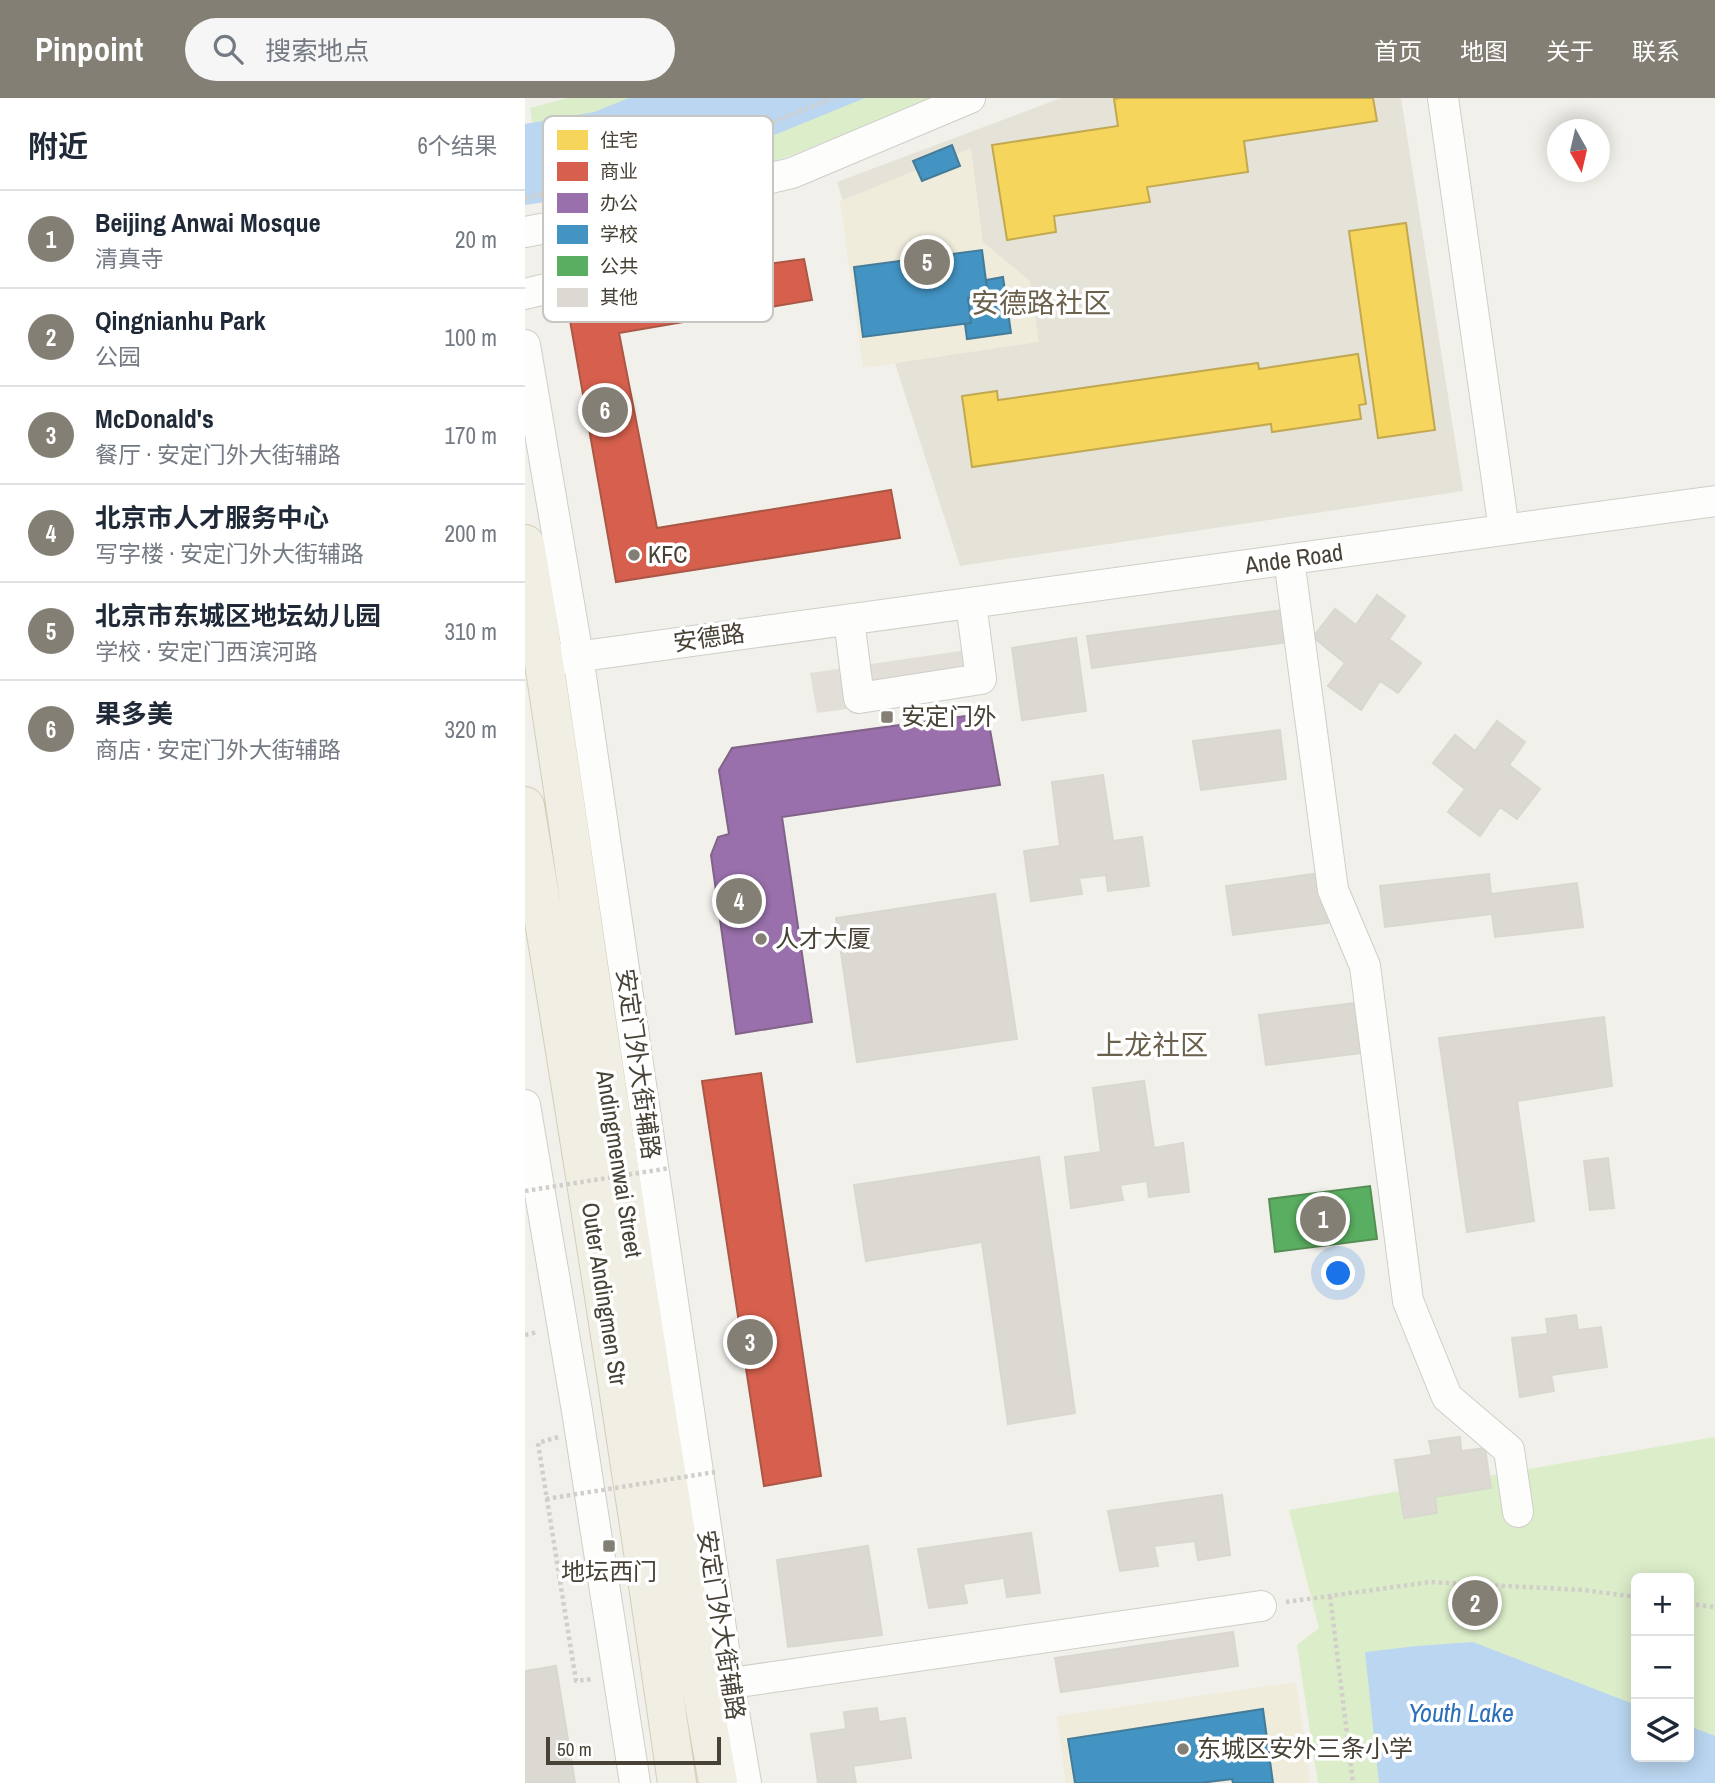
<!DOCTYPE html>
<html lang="zh">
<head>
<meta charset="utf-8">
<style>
	body { margin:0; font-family:"Archivo Narrow","Noto Sans SC",sans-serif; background:#f6f6f7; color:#1f2937 }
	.controls { position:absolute; right:21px; bottom:21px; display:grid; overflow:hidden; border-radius:10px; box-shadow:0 4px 18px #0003 }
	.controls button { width:63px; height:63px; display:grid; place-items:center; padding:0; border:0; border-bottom:2px solid #e0e1e3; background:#fff; color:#1f2937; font:35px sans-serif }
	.compass { position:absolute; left:1022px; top:21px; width:63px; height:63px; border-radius:50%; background:#fff; box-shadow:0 4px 18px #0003; rotate:172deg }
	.scale { position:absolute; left:21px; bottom:18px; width:175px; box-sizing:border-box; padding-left:7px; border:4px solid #484236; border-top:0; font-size:19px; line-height:24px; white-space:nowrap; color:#484236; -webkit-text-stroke:5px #fff; paint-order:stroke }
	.you { position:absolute; left:814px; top:1176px; width:24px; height:24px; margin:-18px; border:5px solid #fff; border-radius:50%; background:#1a73e8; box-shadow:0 0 0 10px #1a73e833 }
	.badge { display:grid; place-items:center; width:46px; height:46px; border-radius:50%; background:#837f75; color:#fff; font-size:23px; font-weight:700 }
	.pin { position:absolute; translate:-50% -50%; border:4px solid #fff; box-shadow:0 2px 7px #0006 }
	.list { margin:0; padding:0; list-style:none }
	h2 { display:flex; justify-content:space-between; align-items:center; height:91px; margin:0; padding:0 28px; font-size:30px }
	h2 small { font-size:23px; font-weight:400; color:#747a83 }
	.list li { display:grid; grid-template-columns:46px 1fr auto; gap:21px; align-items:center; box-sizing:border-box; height:98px; padding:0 28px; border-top:2px solid #e0e1e3 }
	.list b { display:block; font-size:26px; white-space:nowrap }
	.list p { margin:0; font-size:23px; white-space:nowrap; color:#747a83 }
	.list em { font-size:23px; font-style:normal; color:#747a83 }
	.icon { flex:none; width:38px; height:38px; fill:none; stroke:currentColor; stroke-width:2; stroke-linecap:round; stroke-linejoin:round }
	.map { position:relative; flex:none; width:1190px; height:1685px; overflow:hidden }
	header { display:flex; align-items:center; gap:42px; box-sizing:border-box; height:98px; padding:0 35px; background:#837f75; color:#fff }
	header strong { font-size:33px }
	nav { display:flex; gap:38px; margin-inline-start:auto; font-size:24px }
	.search { width:490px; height:63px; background:#f6f6f7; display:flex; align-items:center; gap:18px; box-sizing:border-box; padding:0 24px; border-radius:38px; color:#747a83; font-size:26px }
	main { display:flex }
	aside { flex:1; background:#fff }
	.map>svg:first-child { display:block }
	.residential { fill:#e5e2d7 }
	.industrial { fill:#e2dfd8 }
	.education { fill:#efecdc }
	.green { fill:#dcedca; fill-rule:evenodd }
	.water { fill:#bad6f0 }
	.homes { fill:#f6d55c; stroke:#c2a951; stroke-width:2 }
	.shops { fill:#d6604d; stroke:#ab5746; stroke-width:2 }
	.offices { fill:#9970ab; stroke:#816288; stroke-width:2 }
	.schools { fill:#4393c3; stroke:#447b99; stroke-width:2 }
	.public { fill:#5aae61; stroke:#558e54; stroke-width:2 }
	.building { fill:#dbd9d2; stroke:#d9d7d0; stroke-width:2 }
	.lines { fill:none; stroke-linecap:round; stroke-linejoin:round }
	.minor-casing { stroke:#cfcec8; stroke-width:32 }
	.major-casing { stroke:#d4ceb7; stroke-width:40 }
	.path { stroke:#d2cfcb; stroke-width:4.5; stroke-dasharray:3.5 3.5; stroke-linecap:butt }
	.minor { stroke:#fdfdfc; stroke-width:30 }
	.major { stroke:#f1efe4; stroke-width:38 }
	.path-bridge { stroke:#d2cfcb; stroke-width:4.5; stroke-dasharray:3.5 3.5; stroke-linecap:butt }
	.poi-dot { fill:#837f75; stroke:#fff; stroke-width:2.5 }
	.labels { text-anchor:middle; stroke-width:7; stroke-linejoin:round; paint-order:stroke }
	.poi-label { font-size:24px; fill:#484236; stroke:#fff; text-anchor:start }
	.street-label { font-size:24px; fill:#484236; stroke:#fff }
	.water-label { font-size:26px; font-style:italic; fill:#2b70b8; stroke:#fff }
	.quarter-label { font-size:28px; fill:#6b614d; stroke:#fff }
	.key { fill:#fff; stroke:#c8c6c3; stroke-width:2 }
	.key-label { font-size:19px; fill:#484236 }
</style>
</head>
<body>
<header>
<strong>Pinpoint</strong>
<div class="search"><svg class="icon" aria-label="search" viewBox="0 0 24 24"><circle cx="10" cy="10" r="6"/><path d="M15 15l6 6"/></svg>搜索地点</div>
<nav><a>首页</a><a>地图</a><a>关于</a><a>联系</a></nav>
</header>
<main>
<aside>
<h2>附近<small>6个结果</small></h2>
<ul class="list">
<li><span class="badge">1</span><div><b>Beijing Anwai Mosque</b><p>清真寺</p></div><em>20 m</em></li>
<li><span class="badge">2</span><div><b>Qingnianhu Park</b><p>公园</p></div><em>100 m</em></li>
<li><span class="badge">3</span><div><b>McDonald's</b><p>餐厅 · 安定门外大街辅路</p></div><em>170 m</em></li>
<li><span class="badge">4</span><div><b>北京市人才服务中心</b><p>写字楼 · 安定门外大街辅路</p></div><em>200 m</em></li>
<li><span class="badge">5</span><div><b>北京市东城区地坛幼儿园</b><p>学校 · 安定门西滨河路</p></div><em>310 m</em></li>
<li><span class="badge">6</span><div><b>果多美</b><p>商店 · 安定门外大街辅路</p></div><em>320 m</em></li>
</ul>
</aside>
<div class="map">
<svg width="1190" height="1685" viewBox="0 0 1190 1685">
	<rect width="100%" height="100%" fill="#f1f0ea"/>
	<path class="residential" d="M536,0H876L938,393L435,468L312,84Z"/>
	<path class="industrial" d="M462,549L466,591L292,615L285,575Z"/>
	<path class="education" d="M446,50L458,144L505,183L514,244L338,270L315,103Z
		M771,1584L785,1685H541L532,1618Z"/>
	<path class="green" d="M42,0H413L259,60L137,92L20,117L5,10Z
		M1190,1339V1685H793L772,1547L794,1530L764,1412ZM1111,1480H1164V1659H1111Z"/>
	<path class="water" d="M104,0H340L232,44L61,98L0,107V26L69,14Z
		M948,1544L1111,1607V1659H1164V1628L1190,1638V1685H854L840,1554L892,1548Z"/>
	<path class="homes" d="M595,0H848L852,23L719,43L723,74L622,89L625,104L529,118L531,134L482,142L467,47L593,28L589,1Z
		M881,125L910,332L853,340L824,133Z
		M833,256L841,306L834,307L836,321L747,334L746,326L447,369L437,298L472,293L473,302L733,265L734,271Z"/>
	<path class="shops" d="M279,161L287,202L94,235L132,430L366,392L375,440L91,484L40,194Z
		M236,975L296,1378L239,1388L177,983Z"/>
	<path class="offices" d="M462,615L475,687L257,719L287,924L211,936L186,757L193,739L204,736L194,672L207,650Z"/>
	<path class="schools" d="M427,47L435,68L397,83L388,63Z
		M457,152L463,198L443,200L446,225L338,239L329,169Z
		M478,179L486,235L442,241L440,226L446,225L443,200L463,198L461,182Z
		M738,1611L748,1685H708L707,1681L675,1685H550L543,1641Z"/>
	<path class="public" d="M845,1088L852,1141L750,1154L744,1101Z"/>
	<path class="building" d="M852,497L880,518L864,541L896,565L873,595L855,583L836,612L803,588L820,565L788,539L810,511L831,527Z
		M759,512L763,544L567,570L562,538Z
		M551,540L561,613L497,622L487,550Z
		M972,623L1000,644L984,667L1015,691L992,721L975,709L955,738L923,714L940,691L908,665L930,637L950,653Z
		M755,632L761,681L676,692L668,643Z
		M578,677L588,743L617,739L624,788L583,793L581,777L554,780L557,796L506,803L499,753L535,748L527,684Z
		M796,775L803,825L708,837L701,788Z
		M964,776L966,796L1052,785L1058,829L970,839L967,816L860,829L855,788Z
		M470,796L492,941L332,964L311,820Z
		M829,905L837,955L741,967L734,917Z
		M1079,919L1087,988L992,1003L1009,1123L942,1134L914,940Z
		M619,983L629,1050L658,1045L664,1094L624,1099L622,1083L595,1087L598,1102L546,1110L540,1059L576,1054L568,990Z
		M514,1059L550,1315L483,1326L457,1144L341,1163L329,1087Z
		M1083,1060L1089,1110L1065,1112L1059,1063Z
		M1051,1217L1053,1232L1076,1229L1082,1269L1026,1277L1029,1293L995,1299L987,1240L1023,1236L1021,1221Z
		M935,1339L936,1353L960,1350L966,1390L910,1399L912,1415L879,1420L870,1362L907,1357L904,1343Z
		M697,1397L705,1457L673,1462L670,1443L629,1448L633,1468L595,1473L583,1413Z
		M506,1435L515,1495L482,1499L479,1480L438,1486L442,1505L404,1510L393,1451Z
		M343,1448L357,1537L263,1549L252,1462Z
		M708,1534L713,1568L536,1594L530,1560Z
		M31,1568L50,1685H0V1573Z
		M352,1610L354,1624L380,1620L386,1660L328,1668L331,1685H293L286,1636L321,1631L319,1614Z"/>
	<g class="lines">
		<defs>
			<path id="minor" d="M918,0L979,432
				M0,134L95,116L267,75L445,0
				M0,196L37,187L62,170L95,116
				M0,247L53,558L204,1585L221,1685
				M764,461L808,792L840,868L883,1203L922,1299L984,1352L993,1414
				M324,522L334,600L456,581L446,505
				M36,561L1190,403
				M0,1007L52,1313L110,1685
				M186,1588L736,1508"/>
			<path id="major" d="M0,446C27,607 49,770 73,932C111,1183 149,1435 193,1685
				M0,708C54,1033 105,1359 152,1685"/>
		</defs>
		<use href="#minor" class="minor-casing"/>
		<use href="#major" class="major-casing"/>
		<path class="path" d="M0,100L10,98L186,49L308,0
			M0,1237L13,1234
			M33,1339L13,1345L51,1583L68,1581
			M805,1498L828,1685
			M761,1504L905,1484L1058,1492L1111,1499
			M1164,1506L1190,1509"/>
		<use href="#minor" class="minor"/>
		<use href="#major" class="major"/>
		<path class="path-bridge" d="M0,1093L145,1070
			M21,1401L190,1374"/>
	</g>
	<g class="poi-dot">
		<circle cx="109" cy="457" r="7"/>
		<rect x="355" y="612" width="14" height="14" rx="3.5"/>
		<circle cx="236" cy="841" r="7"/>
		<rect x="77" y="1441" width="14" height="14" rx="3.5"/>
		<circle cx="658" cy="1651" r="7"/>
	</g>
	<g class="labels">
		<g class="poi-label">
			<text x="123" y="465">KFC</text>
			<text x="376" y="627">安定门外</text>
			<text x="250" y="849">人才大厦</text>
			<text x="84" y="1482" text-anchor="middle">地坛西门</text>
			<text x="672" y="1659">东城区安外三条小学</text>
		</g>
		<g class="street-label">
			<text transform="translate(769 461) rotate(-8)" y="8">Ande Road</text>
			<text transform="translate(184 540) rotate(-8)" y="8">安德路</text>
			<text transform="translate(113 966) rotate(82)" y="8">安定门外大街辅路</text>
			<text transform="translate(94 1066) rotate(81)" y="8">Andingmenwai Street</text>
			<text transform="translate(79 1196) rotate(81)" y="8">Outer Andingmen Str</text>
			<text transform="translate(196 1527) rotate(81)" y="8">安定门外大街辅路</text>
		</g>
		<g class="water-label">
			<text x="936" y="1624">Youth Lake</text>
		</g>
		<g class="quarter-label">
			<text x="516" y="215">安德路社区</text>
			<text x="627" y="957">上龙社区</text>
		</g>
	</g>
	<rect x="18" y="18" width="230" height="206" rx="10" class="key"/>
	<rect x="32" y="32" width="31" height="20" fill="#f6d55c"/>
	<rect x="32" y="64" width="31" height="19" fill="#d6604d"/>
	<rect x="32" y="95" width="31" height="20" fill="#9970ab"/>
	<rect x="32" y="127" width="31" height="19" fill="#4393c3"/>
	<rect x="32" y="158" width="31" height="20" fill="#5aae61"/>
	<rect x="32" y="190" width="31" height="19" fill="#dbd9d2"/>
	<g class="key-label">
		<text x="75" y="49">住宅</text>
		<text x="75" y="80">商业</text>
		<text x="75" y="112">办公</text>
		<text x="75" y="143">学校</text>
		<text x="75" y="175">公共</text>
		<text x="75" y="206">其他</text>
	</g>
</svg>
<div class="controls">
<button>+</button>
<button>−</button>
<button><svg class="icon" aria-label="layers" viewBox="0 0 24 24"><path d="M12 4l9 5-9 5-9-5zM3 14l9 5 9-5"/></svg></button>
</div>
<svg class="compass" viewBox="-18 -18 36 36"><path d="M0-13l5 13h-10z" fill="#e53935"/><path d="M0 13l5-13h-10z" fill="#747a83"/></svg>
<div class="scale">50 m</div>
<div class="you"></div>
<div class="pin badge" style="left:798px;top:1121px">1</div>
<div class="pin badge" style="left:950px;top:1505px">2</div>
<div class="pin badge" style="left:225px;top:1244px">3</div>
<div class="pin badge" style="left:214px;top:803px">4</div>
<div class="pin badge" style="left:402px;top:164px">5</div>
<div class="pin badge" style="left:80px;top:312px">6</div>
</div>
</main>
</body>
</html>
